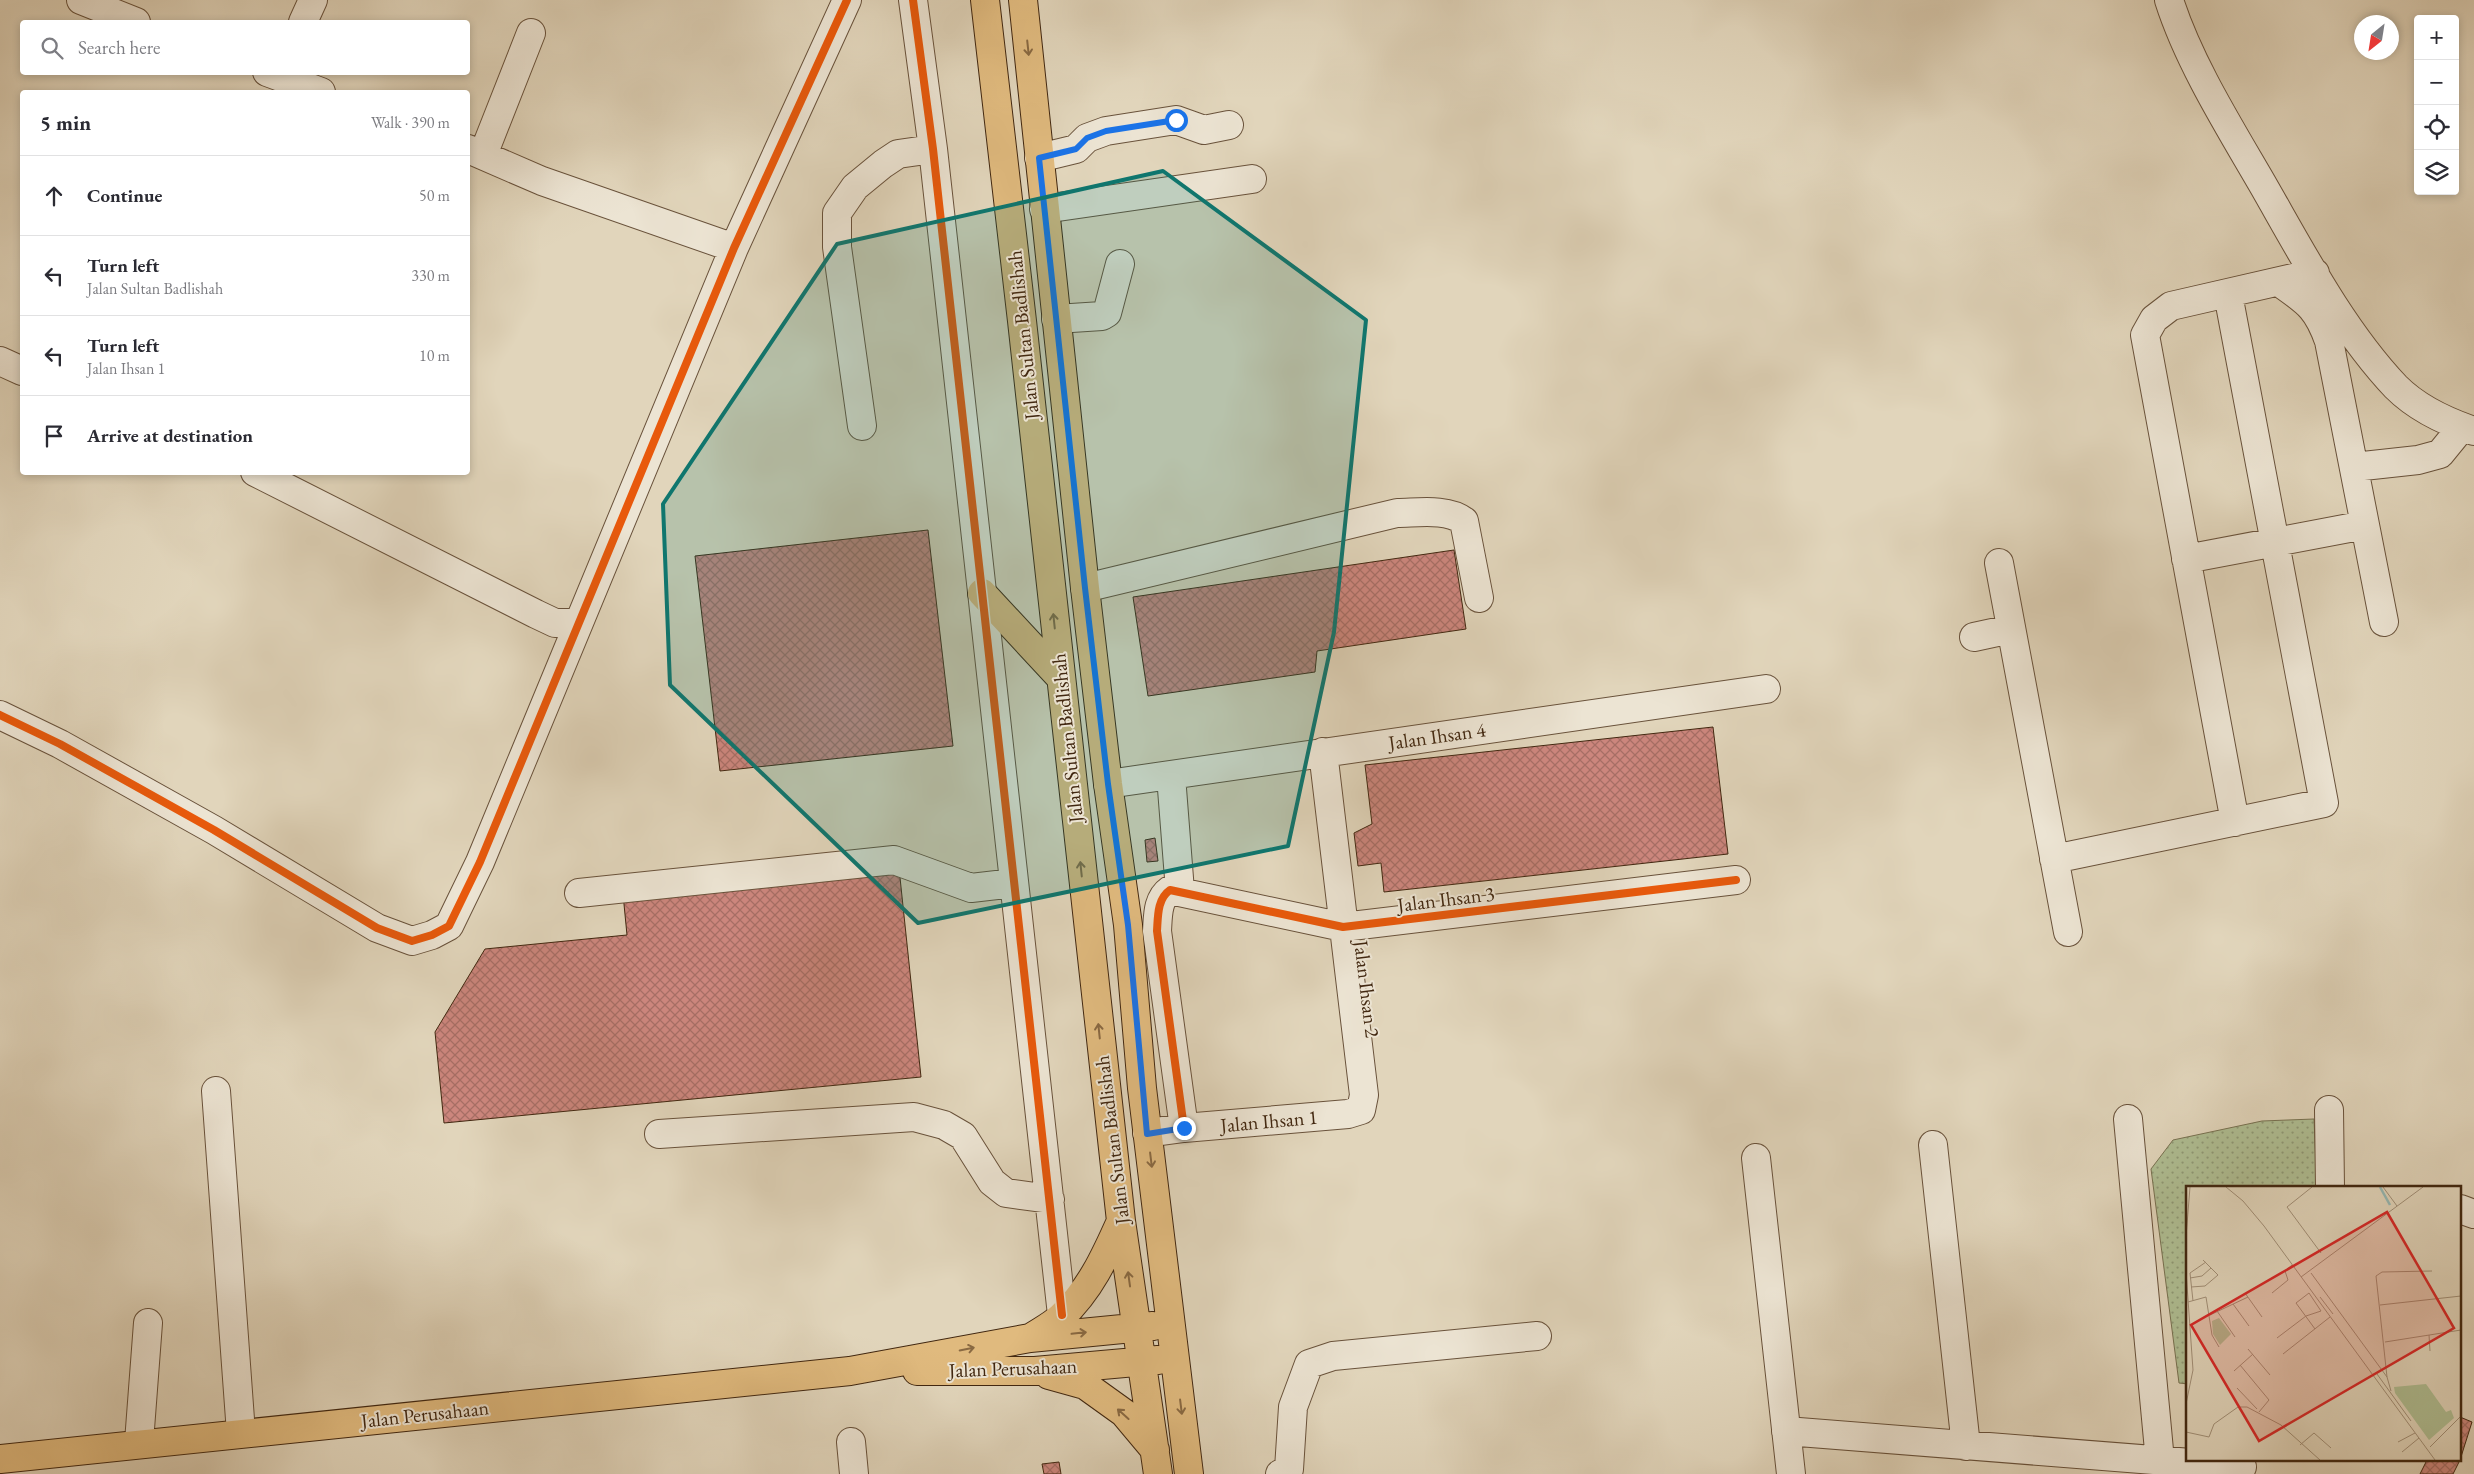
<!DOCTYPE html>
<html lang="en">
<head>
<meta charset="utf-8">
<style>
	body { margin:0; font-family:"EB Garamond",serif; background:#f2f2f3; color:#2b2b33 }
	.controls { position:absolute; right:15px; top:15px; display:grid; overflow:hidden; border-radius:5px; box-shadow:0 2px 8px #0003 }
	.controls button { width:45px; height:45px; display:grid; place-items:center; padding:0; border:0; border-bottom:1px solid #e1e1e2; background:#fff; color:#2b2b33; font:25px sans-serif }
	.compass { position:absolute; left:2354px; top:15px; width:45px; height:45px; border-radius:50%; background:#fff; box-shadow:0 2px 8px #0003; rotate:210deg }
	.stop { position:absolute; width:15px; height:15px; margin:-11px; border:4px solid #1a73e8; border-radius:50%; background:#fff }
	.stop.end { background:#1a73e8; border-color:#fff; box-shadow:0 1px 5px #0008 }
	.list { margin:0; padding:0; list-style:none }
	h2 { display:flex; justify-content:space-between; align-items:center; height:65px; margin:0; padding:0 20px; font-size:21px }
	h2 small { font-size:16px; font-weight:400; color:#7c7c81 }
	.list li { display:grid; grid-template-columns:32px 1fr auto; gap:15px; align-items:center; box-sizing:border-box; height:80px; padding:0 20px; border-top:1px solid #e1e1e2 }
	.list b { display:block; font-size:19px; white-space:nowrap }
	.list p { margin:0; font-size:16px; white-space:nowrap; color:#7c7c81 }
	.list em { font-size:16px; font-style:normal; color:#7c7c81 }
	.icon { flex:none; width:28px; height:28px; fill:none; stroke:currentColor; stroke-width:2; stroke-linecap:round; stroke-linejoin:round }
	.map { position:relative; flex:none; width:2474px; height:1474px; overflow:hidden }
	.search { position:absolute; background:#fff; box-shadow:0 2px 8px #0003; left:20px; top:20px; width:450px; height:55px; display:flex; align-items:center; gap:12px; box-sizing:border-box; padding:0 18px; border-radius:5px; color:#7c7c81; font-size:19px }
	.panel { position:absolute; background:#fff; box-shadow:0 2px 8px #0003; left:20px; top:90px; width:450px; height:385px; border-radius:5px }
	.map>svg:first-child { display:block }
	.park { fill:url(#park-dots); stroke:#787252 }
	.building { fill:url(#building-cross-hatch); stroke:#412710 }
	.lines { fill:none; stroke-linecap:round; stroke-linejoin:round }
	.minor-casing { stroke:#69523b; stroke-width:30 }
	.major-casing { stroke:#412710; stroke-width:30 }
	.minor { stroke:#ece4d3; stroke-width:28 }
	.major { stroke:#e0ba7e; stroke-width:28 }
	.cycleway-casing { stroke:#ece4d3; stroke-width:11 }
	.cycleway { stroke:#e8590c; stroke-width:8 }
	.oneway { stroke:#896942 }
	.route { stroke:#1a73e8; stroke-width:6 }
	.marked { fill:#0f766e; fill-opacity:0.2; stroke:#0f766e; stroke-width:4; stroke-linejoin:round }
	.labels { text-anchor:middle; stroke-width:4; stroke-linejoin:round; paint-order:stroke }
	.street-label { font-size:20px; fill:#412710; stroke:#ece4d3 }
	.inset-river { fill:none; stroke:#95b8b4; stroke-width:2.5 }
	.inset-road { fill:none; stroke:#a18f77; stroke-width:1 }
	.view { fill:#d62828; fill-opacity:0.15; stroke:#d62828; stroke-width:2.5 }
	.inset-edge { fill:none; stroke:#412710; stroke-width:2.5 }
</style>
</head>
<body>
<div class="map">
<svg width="2474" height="1474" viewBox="0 0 2474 1474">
	<defs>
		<pattern id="park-dots" width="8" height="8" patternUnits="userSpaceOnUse" patternTransform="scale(1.25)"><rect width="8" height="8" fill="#afbe93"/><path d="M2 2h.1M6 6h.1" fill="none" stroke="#909a77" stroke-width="1.8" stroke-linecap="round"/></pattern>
		<pattern id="building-cross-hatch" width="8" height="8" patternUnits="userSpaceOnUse" patternTransform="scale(1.25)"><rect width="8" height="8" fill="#cc867d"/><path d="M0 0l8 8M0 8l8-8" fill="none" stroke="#a76e65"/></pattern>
	</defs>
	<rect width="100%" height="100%" fill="#e1d5bb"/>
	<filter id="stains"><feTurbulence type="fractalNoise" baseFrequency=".004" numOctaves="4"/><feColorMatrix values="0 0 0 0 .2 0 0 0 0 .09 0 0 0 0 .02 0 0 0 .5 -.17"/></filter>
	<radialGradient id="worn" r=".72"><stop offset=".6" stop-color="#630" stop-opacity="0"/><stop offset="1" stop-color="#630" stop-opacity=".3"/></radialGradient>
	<path class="park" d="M2314,1119L2317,1188H2188V1384L2179,1383L2151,1169L2173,1140L2262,1121Z"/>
	<path class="building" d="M928,530L953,746L720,771L695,556Z
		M1454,550L1466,629L1317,651L1315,672L1148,696L1133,597Z
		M1713,727L1728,854L1384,892L1381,863L1358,866L1354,833L1372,824L1365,765Z
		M1155,838L1158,861L1147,862L1145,840Z
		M899,868L921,1077L444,1123L435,1032L485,949L627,935L623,894Z
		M2460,1417L2472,1422L2460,1460Z
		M2427,1460H2460L2453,1474H2420Z
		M1059,1462L1061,1474H1044L1042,1464Z"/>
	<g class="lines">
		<defs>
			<path id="minor" d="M81,0L136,22
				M913,0L933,149L1062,1315
				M2169,0C2189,63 2230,128 2263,185C2302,253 2342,330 2396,387C2416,407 2447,422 2474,431
				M303,22L313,0
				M267,72L321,92
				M468,149L542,181L734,248
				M483,155L531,33
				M1039,158L1076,149L1087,138L1106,131L1176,120L1204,130L1229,125
				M1044,209L1252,179
				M2279,282C2307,302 2317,307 2329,341L2384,622
				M1056,319L1102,316L1107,313L1120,264
				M0,361L22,371
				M862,426L837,247V213L855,187L883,164L898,154L933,149
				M2354,467L2418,460L2440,454L2462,427
				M255,472L536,614L555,623H578
				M2186,559L2365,525
				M1999,563L2068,932
				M1085,588L1397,513C1417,513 1447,508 1464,521L1479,598
				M1974,637L2011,629
				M0,715L60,744L214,830L377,928L412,941L432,935L449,926L480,862L734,248L847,0
				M1171,776L1180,891
				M1108,784L1766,689
				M2235,822L2145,335L2154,319L2171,306L2315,273
				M2054,859L2324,803L2228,294
				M579,893L894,860L971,888L1014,883
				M216,1091L241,1433
				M2329,1110L2330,1188
				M2128,1119L2160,1461
				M1184,1128L1157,931C1158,917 1157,899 1170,890L1343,927L1736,880
				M1147,1133L1184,1128L1348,1114L1361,1110L1364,1095L1323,752
				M659,1134L914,1117L944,1125L963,1136L992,1182L1006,1193L1050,1199
				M1933,1145L1966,1446
				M1756,1158L1791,1474
				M2460,1209L2474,1214
				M1786,1431L2242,1467
				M139,1442L148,1323
				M851,1442L854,1474
				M1280,1474L1289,1469L1293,1407L1309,1364L1333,1356L1537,1336"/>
			<path id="major" d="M985,0L1022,321L1121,1221L1158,1474
				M1023,0L1085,588L1108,784L1128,925L1142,1088L1189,1474
				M982,593L1060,677
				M1032,1337C1041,1331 1053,1325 1061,1317C1090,1290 1105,1257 1121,1221
				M917,1371H1035L1158,1360
				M1049,1375L1085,1385L1124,1413L1155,1450
				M0,1459L850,1371L1030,1338L1153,1326"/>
		</defs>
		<use href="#minor" class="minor-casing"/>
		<use href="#major" class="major-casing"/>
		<use href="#minor" class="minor"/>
		<use href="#major" class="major"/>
		<defs>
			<path id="cycleway" d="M913,0L933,149L1062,1315
				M0,715L60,744L214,830L377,928L412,941L432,935L449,926L480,862L734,248L847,0
				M1184,1128L1157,931C1158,917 1157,899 1170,890L1343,927L1736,880"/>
		</defs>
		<use href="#cycleway" class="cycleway-casing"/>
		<use href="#cycleway" class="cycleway"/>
	</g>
	<defs><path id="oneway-shaft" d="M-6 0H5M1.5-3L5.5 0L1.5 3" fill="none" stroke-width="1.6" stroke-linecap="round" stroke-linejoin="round" transform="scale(1.25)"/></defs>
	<g class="oneway">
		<use href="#oneway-shaft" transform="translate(1028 48) rotate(84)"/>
		<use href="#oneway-shaft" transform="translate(1054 621) rotate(-96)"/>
		<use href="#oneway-shaft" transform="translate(1081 869) rotate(-96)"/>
		<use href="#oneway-shaft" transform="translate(1099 1031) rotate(-96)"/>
		<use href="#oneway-shaft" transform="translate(1151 1160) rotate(83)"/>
		<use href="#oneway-shaft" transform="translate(1129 1279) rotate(-98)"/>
		<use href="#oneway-shaft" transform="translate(1079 1333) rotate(-6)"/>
		<use href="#oneway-shaft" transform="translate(967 1349) rotate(-11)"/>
		<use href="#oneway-shaft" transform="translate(1181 1407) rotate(83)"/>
		<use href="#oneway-shaft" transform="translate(1123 1414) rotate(-138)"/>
	</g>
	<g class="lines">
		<path class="route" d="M1176,120L1106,131L1087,138L1076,149L1039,158L1085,588L1108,784L1128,925L1147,1134L1184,1128"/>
	</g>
	<path class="marked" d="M1163,171L1366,320L1334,632L1288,846L918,923L670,685L663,504L837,244Z"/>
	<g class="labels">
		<g class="street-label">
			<text transform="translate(1023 335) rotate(-96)" y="7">Jalan Sultan Badlishah</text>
			<text transform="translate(1437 736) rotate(-8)" y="7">Jalan Ihsan 4</text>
			<text transform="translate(1067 738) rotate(-96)" y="7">Jalan Sultan Badlishah</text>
			<text transform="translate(1446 899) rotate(-7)" y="7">Jalan Ihsan 3</text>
			<text transform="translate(1367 989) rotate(83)" y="7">Jalan Ihsan 2</text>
			<text transform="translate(1269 1121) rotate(-5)" y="7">Jalan Ihsan 1</text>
			<text transform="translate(1112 1140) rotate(-97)" y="7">Jalan Sultan Badlishah</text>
			<text transform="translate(1013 1368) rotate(-2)" y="7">Jalan Perusahaan</text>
			<text transform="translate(425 1414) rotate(-6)" y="7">Jalan Perusahaan</text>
		</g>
	</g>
	<g transform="translate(2186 1186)">
		<rect width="275" height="275" fill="#e1d5bb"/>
		<path d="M240,198L260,226L265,224L268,232L243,254L209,207L208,201Z" fill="#afbe93"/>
		<path d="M33,132L45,148L34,159L27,148L26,135Z" fill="#afbe93"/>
		<path class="inset-river" d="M194,1L204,19"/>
		<path class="inset-road" d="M40,1L57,15L78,40L249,274M126,1L101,21L135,67M197,1L211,20M0,51L4,1M0,85L7,184L0,218M125,87L201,191L205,205M115,91L237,1M4,92L16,90L25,82M5,101L19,100L32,89L17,74M59,107L76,131M86,107L102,94L99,85L106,79M123,107L110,117L129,143M134,111L147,128M7,115L4,87L20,76M2,116L20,111L26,149L33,161M47,118L63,140M194,119L275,110M31,125L49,151M24,129L62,111M243,149L244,165M91,152L120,130L135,125L123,107M199,156L275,144M62,163L84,189M97,168L144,131M54,179L83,214L73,226M48,185L67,168M191,188L225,235M201,191L190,90L196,86L246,85M51,202L71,223M0,246L23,251L28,238L52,221H61L95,239L134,274M212,256L229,247M114,259L128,247L145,262M244,261L275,230M216,266L233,252"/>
		<path class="view" d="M201,26L268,142L73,255L5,139Z"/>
		<rect width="275" height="275" class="inset-edge"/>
	</g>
	<rect width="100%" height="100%" filter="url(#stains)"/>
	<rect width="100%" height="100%" fill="url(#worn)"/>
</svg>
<div class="controls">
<button>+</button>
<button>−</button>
<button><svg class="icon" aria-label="locate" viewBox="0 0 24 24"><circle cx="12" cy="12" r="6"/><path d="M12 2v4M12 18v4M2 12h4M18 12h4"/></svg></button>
<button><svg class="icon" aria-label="layers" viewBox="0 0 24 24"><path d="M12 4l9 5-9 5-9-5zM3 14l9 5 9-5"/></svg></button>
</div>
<svg class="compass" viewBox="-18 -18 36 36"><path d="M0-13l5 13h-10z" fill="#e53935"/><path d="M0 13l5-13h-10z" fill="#7c7c81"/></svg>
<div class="stop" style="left:1176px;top:120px"></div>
<div class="stop end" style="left:1184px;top:1128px"></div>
<div class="search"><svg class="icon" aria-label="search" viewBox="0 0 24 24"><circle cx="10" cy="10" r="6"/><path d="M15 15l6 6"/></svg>Search here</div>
<section class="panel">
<h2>5 min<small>Walk · 390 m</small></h2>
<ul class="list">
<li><svg class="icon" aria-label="ahead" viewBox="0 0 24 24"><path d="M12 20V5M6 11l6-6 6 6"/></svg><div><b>Continue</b></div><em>50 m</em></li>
<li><svg class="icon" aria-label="left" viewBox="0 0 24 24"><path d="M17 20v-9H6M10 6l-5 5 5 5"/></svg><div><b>Turn left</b><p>Jalan Sultan Badlishah</p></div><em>330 m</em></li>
<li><svg class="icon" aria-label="left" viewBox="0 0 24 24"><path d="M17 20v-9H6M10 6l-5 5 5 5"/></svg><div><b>Turn left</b><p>Jalan Ihsan 1</p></div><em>10 m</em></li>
<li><svg class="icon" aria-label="arrive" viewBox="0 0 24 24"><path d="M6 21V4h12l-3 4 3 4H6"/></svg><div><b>Arrive at destination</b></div></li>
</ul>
</section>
</div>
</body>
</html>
